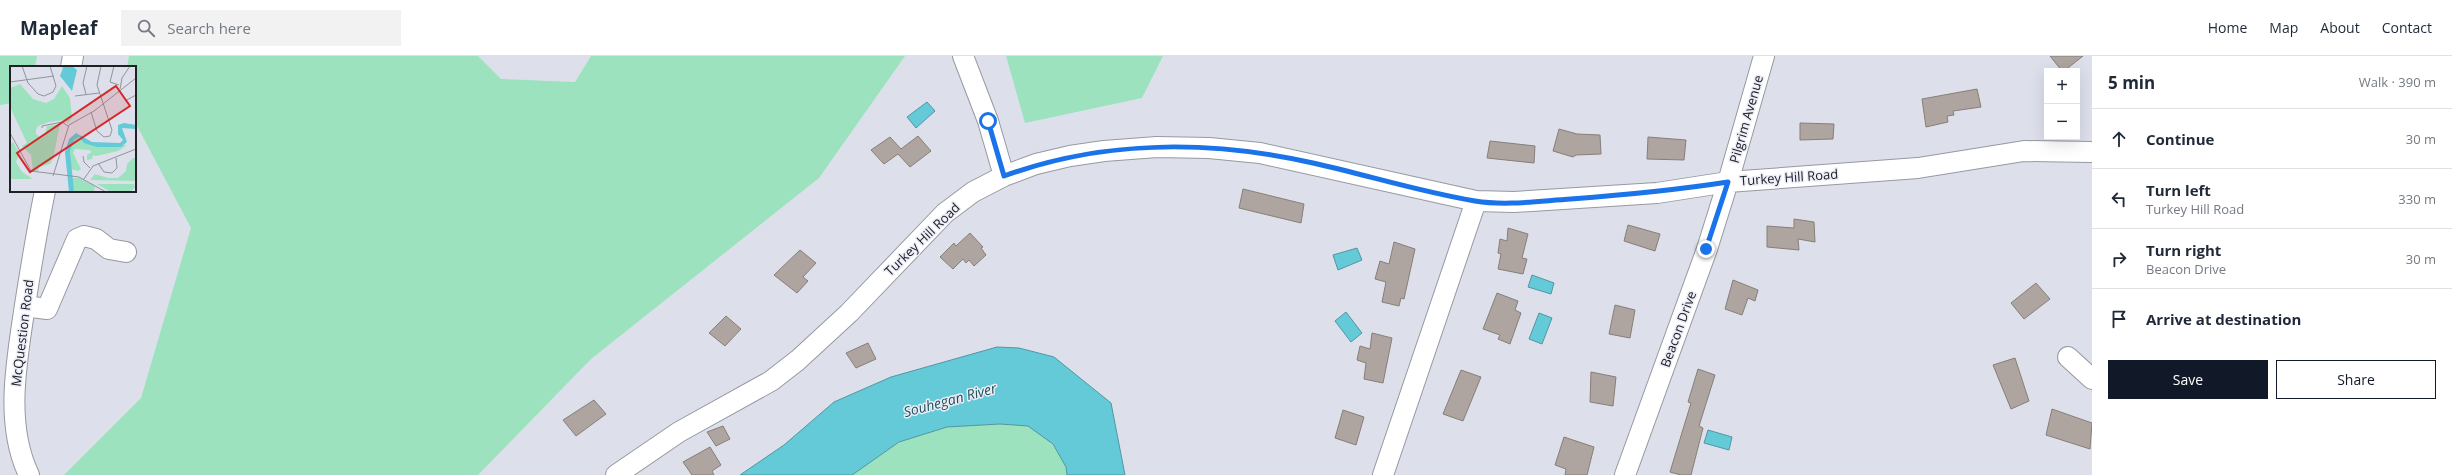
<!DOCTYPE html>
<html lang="en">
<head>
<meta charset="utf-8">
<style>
	body { margin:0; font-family:"Open Sans",sans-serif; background:#f2f2f3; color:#1f2937 }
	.controls { position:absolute; right:12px; top:12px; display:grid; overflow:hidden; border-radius:0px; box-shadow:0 4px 16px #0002 }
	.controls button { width:36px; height:36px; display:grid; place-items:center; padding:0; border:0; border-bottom:1px solid #e0e1e3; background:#fff; color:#1f2937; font:20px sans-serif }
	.stop { position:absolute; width:12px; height:12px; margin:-9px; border:3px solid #1a73e8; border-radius:50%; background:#fff }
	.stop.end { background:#1a73e8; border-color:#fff; box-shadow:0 1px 4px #0008 }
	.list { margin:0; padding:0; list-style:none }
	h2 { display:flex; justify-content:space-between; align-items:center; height:52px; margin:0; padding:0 16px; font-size:17px }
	h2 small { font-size:13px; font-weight:400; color:#747a83 }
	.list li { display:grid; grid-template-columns:26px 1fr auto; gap:12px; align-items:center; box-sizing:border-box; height:60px; padding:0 16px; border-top:1px solid #e0e1e3 }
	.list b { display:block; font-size:15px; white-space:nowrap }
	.list p { margin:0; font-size:13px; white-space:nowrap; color:#747a83 }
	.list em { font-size:13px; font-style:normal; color:#747a83 }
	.actions { display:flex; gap:8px; padding:12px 16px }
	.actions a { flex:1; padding:9px 0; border:1px solid #111827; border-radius:0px; text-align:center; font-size:14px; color:#111827 }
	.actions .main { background:#111827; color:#fff }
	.icon { flex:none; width:22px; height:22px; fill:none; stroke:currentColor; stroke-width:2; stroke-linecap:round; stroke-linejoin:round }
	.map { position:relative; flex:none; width:2092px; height:419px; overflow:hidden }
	header { display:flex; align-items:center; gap:24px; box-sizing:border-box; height:56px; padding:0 20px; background:#fff; border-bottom:1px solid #e0e1e3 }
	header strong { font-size:19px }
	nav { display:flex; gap:22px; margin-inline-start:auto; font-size:14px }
	.search { width:280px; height:36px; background:#f2f2f3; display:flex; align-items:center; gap:10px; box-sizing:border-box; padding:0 14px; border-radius:0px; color:#747a83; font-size:15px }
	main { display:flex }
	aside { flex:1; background:#fff }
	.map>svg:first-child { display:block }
	.green { fill:#9ce2be }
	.water { fill:#64cad8; stroke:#5097a2 }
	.building { fill:#afa5a0; stroke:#877e79 }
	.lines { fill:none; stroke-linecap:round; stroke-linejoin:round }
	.minor-casing { stroke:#9699a2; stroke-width:22 }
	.minor { stroke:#fff; stroke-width:20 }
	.route { stroke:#1a73e8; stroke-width:5 }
	.labels { text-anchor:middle; stroke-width:3; stroke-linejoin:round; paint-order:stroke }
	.street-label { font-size:13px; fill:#202125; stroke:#ebedf8 }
	.water-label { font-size:14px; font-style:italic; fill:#214f55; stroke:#ebedf8 }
	.inset-road { fill:none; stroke:#91949c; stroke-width:1 }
	.view { fill:#d62828; fill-opacity:0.15; stroke:#d62828; stroke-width:2 }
	.inset-edge { fill:none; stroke:#202125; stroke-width:2 }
</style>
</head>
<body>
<header>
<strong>Mapleaf</strong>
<div class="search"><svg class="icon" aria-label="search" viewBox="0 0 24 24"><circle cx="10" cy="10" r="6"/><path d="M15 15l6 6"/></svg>Search here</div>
<nav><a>Home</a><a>Map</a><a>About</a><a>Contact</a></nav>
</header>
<main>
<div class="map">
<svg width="2092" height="419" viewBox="0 0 2092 419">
	<rect width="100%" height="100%" fill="#dde0eb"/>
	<path class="green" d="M0,0H37L35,11H11V47L0,49Z
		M129,0H478L501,23L575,26L591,0H905L819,122L591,303L478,419H64L141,342L191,172L135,66V11H127Z
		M1006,0H1163L1142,42L1025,67Z
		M1000,368C1008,369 1020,367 1028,370C1045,376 1066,401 1067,419H852L899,386L947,371Z"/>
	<path class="water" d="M927,46L935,55L916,72L907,61Z
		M1357,192L1362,204L1338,214L1333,199Z
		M1532,219L1554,227L1551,238L1528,231Z
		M1346,256L1362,277L1351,286L1335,265Z
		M1539,257L1552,262L1542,288L1529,283Z
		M997,291L1019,292L1054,301L1111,347L1125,419H1067L1066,411L1053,388L1028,370L1000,368L947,371L899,386L852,419H740L784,389L834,346L891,321Z
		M1708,374L1732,381L1729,394L1704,387Z"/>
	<path class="building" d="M2050,0H2083L2064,15H2062Z
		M1977,33L1981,51L1953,55L1954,59L1947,60L1948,66L1926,71L1922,43Z
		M1800,67L1834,68L1833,83L1800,84Z
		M1559,73L1577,78L1600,79L1601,98L1576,99L1573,101L1553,95Z
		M918,80L931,95L910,111L898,98L884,108L871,94L890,81L901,93Z
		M1648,81L1686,84L1684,104L1647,103Z
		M1490,85L1535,90L1534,107L1487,102Z
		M1243,133L1304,148L1301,167L1239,152Z
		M1794,163L1814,166L1815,186L1798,183L1799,194L1767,191V170L1794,172Z
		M1628,169L1660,178L1655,195L1624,185Z
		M1508,172L1528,178L1522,202L1527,203L1523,218L1498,213L1501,198L1498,197L1500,183L1507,185Z
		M970,177L983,191L981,192L986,199L974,210L969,204L966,207L963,203L953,213L940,201L954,187L956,190Z
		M1394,186L1415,193L1404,243L1401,242L1399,250L1382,246L1386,226L1375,223L1380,205L1389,208Z
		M800,194L816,207L803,221L808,225L797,237L774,219Z
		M1733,224L1758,234L1755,245L1748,242L1742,259L1725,253Z
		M2036,227L2050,243L2024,263L2011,247Z
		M1497,237L1518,245L1515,254L1521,257L1510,288L1498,283L1500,279L1483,273Z
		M1615,249L1635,254L1630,282L1609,278Z
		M726,260L741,273L725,290L709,277Z
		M1372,277L1392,282L1383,327L1364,323L1366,307L1357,304L1360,290L1370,293Z
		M868,287L876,303L856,312L846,297Z
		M2015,302L2029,345L2011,353L1993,309Z
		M1698,313L1715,319L1699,370L1703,372L1691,419H1681L1670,416L1691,347L1688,346Z
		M1461,314L1481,321L1463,365L1443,358Z
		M1591,316L1616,321L1613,350L1590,346Z
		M594,344L606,358L576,380L563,364Z
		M2052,353L2092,367L2090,393L2046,379Z
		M1343,354L1364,361L1356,389L1335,382Z
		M723,370L730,383L716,390L707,376Z
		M1564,381L1594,391L1587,419H1565L1566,413L1555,409Z
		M710,391L721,409L712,415L714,419H692L683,406Z"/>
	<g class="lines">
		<defs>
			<path id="minor" d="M963,0L988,65L1004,120
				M71,11L73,0
				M25,250L47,253L77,183L84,180L96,183L109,193L126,196
				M2068,301L2092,323
				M29,419C4,367 17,304 25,249C31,211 37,173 45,135
				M616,419L679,376L771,325L798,304L849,257L945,157L973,136L1004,120L1036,108L1070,100L1104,95L1157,91L1209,92L1260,97L1476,145L1514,146L1657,137L1728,126L1918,112L2024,95L2092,96
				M1383,419L1476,145
				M1625,419L1707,193L1728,126L1764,0"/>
		</defs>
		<use href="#minor" class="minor-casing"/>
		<use href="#minor" class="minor"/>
	</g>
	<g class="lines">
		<path class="route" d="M988,65L1004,120C1103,84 1210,84 1313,107C1367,119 1420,136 1475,145C1506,150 1539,145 1571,143C1624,139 1676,134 1728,126L1706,193"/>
	</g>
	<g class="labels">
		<g class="street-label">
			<text transform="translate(1746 63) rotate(-74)" y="5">Pilgrim Avenue</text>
			<text transform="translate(1789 121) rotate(-4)" y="5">Turkey Hill Road</text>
			<text transform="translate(922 183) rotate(-44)" y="5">Turkey Hill Road</text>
			<text transform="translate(1678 273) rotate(-70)" y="5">Beacon Drive</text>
			<text transform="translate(22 277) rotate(-83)" y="5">McQuestion Road</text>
		</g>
		<g class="water-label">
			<text transform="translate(950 344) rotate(-15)" y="5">Souhegan River</text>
		</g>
	</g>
	<g transform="translate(10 10)">
		<rect width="126" height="126" fill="#dde0eb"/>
		<path d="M10,18L23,33L36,37L44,33L52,20L60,32L62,52L58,57L54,54L39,56L28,60L26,64V68L31,72L35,69L37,60L50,58L43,93L40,98L29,101L28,106L23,105L21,89L12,80L17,77L0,41V22ZM67,71L87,81L117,79L108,85L86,90L83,89L82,93L77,94V89L82,86L79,84L65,83L63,87L71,103L68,105L61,103L60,85L62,76ZM3,76L10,88L6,96L12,106L23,113H0V78ZM123,92H126V115L80,114L85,108L98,112H108L116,105L117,98ZM61,112H70L85,120L84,126H64ZM87,118H124L125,121L120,126H101Z" fill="#9ce2be"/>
		<path d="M51,0H62L67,4L62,25L50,10L53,2ZM114,57L126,59V63L112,62L117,76L111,81H87L74,77L69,71L64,74L60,85L64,125L59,126L55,86L59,73L66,67L82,76L110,77L113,74L108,68V59Z" fill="#64cad8"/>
		<path class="inset-road" d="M12,0L18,17L28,28L34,30L43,26L46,20L40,0M104,0L100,16L109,19M0,16L44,10M110,23L112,12L120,0M76,28L73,17L77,0M65,30L89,27M115,35L126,29M81,46L87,65L94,71L100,70L102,64L87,19L91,0M32,62V60L52,56L58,60M0,67L21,105L69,111L96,126M73,90L74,96L80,102M88,97L94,106L102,107L107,102L106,92M43,110L59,59L84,45L126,12M74,113L83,100L126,83"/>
		<path class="view" d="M106,20L120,40L20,106L7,87Z"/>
		<rect width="126" height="126" class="inset-edge"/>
	</g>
</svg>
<div class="controls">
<button>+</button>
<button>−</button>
</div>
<div class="stop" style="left:988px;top:65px"></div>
<div class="stop end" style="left:1706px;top:193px"></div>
</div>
<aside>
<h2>5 min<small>Walk · 390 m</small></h2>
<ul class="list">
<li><svg class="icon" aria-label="ahead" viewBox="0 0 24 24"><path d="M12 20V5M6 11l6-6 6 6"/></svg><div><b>Continue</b></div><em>30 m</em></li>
<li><svg class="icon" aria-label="left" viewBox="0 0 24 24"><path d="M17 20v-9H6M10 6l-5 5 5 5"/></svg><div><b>Turn left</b><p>Turkey Hill Road</p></div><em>330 m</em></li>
<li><svg class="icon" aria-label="right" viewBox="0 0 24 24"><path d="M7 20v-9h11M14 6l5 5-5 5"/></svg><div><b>Turn right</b><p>Beacon Drive</p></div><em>30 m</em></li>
<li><svg class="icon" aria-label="arrive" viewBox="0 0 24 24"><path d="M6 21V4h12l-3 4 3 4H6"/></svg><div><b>Arrive at destination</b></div></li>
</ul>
<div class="actions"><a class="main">Save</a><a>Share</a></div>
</aside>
</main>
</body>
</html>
